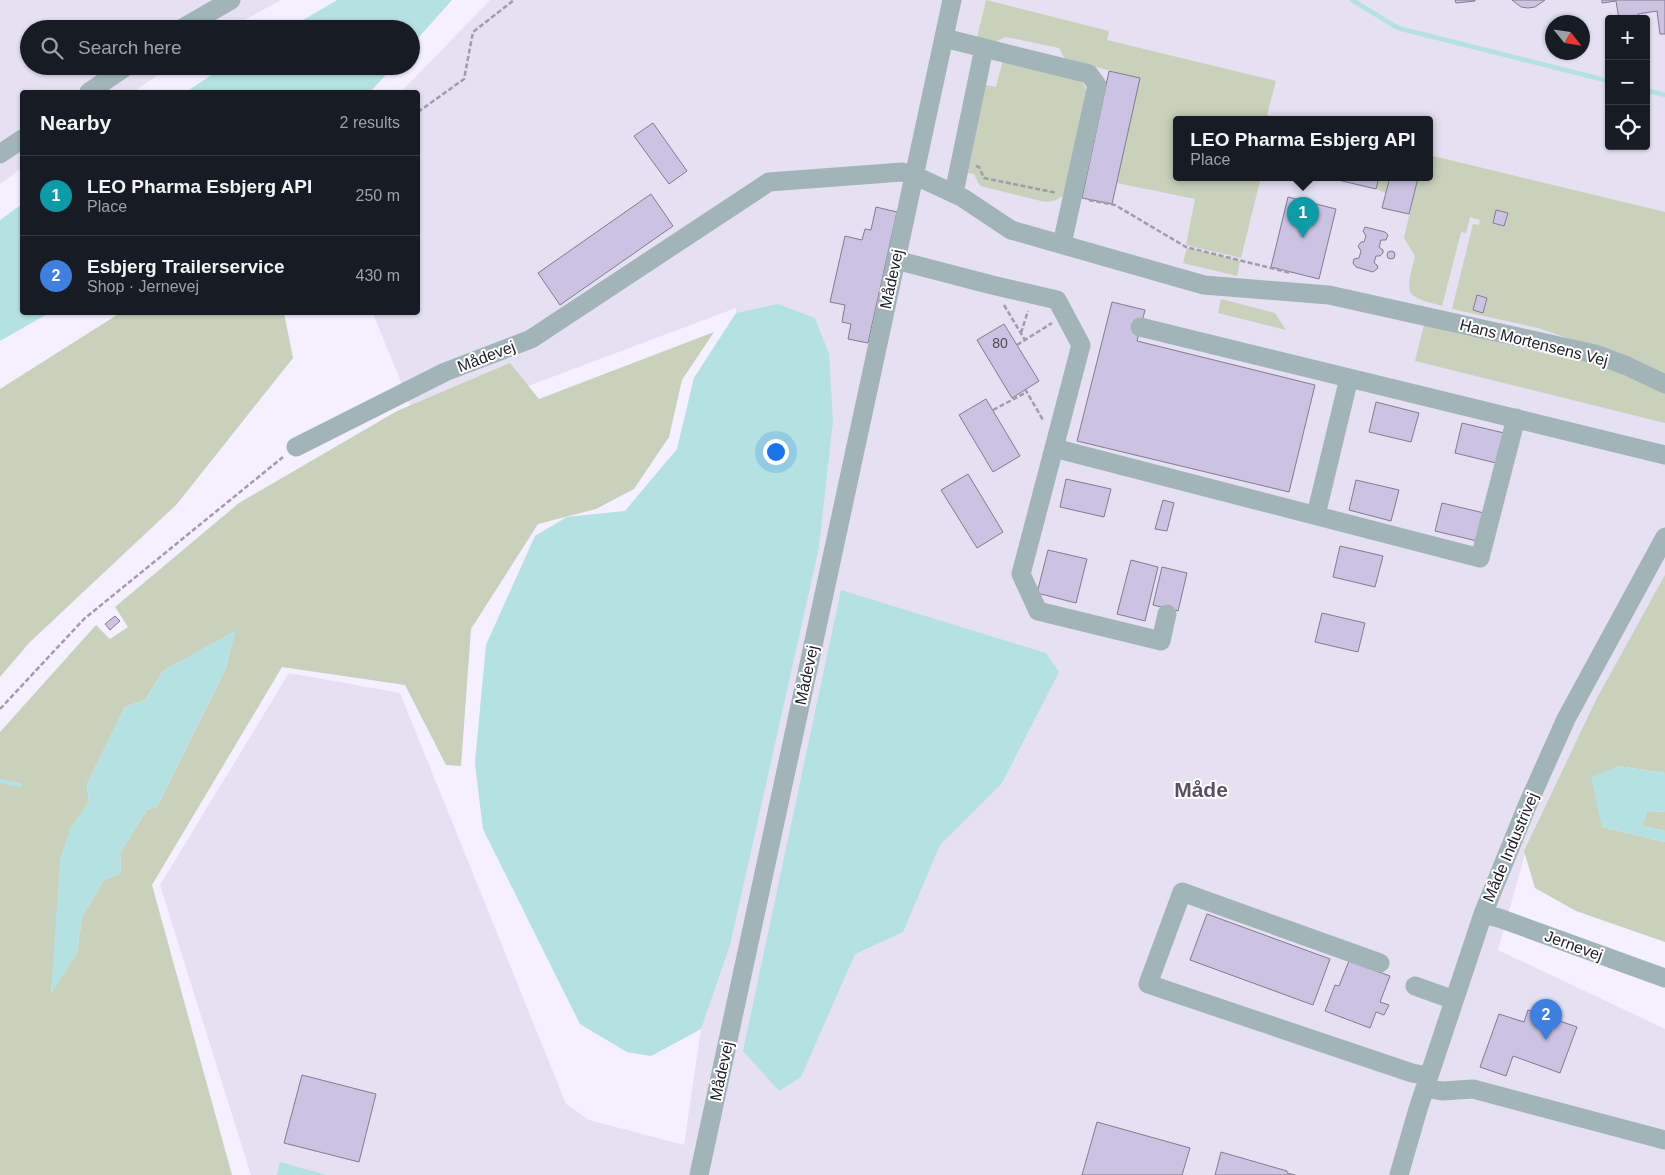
<!DOCTYPE html>
<html lang="en">
<head>
<meta charset="utf-8">
<style>
	body { margin:0; font-family:Arial,sans-serif; background:#242831; color:#f1f3f6 }
	.controls { position:absolute; right:15px; top:15px; display:grid; overflow:hidden; border-radius:5px; box-shadow:0 1px 4px #0004 }
	.controls button { width:45px; height:45px; display:grid; place-items:center; padding:0; border:0; border-bottom:1px solid #363941; background:#171b24; color:#f1f3f6; font:25px sans-serif }
	.compass { position:absolute; left:1545px; top:15px; width:45px; height:45px; border-radius:50%; background:#171b24; box-shadow:0 1px 4px #0004; rotate:120deg }
	.you { position:absolute; left:775px; top:451px; width:18px; height:18px; margin:-12px; border:4px solid #fff; border-radius:50%; background:#1a73e8; box-shadow:0 0 0 8px #1a73e833 }
	.badge { display:grid; place-items:center; width:32px; height:32px; border-radius:50%; background:#a5a4db; color:#fff; font-size:16px; font-weight:700 }
	.pin { position:absolute; translate:-50% -41px; filter:drop-shadow(0 1px 2px #0008) }
	.pin::after { content:''; position:absolute; top:26px; width:18px; height:15px; background:inherit; clip-path:polygon(0 0,100% 0,50% 100%) }
	.popup { position:absolute; left:1173px; top:116px; width:260px; height:65px; box-sizing:border-box; display:grid; place-content:center; border-radius:5px; background:#171b24; filter:drop-shadow(0 1px 4px #0005); font-size:16px; white-space:nowrap; color:#9ea1a6 }
	.popup b { font-size:19px; color:#f1f3f6 }
	.popup::after { content:''; position:absolute; left:50%; top:100%; margin-left:-10px; border:10px solid transparent; border-top-color:#171b24 }
	.list { margin:0; padding:0; list-style:none }
	h2 { display:flex; justify-content:space-between; align-items:center; height:65px; margin:0; padding:0 20px; font-size:21px }
	h2 small { font-size:16px; font-weight:400; color:#9ea1a6 }
	.list li { display:grid; grid-template-columns:32px 1fr auto; gap:15px; align-items:center; box-sizing:border-box; height:80px; padding:0 20px; border-top:1px solid #363941 }
	.list b { display:block; font-size:19px; white-space:nowrap }
	.list p { margin:0; font-size:16px; white-space:nowrap; color:#9ea1a6 }
	.list em { font-size:16px; font-style:normal; color:#9ea1a6 }
	.icon { flex:none; width:28px; height:28px; fill:none; stroke:currentColor; stroke-width:2; stroke-linecap:round; stroke-linejoin:round }
	.map { position:relative; flex:none; width:1665px; height:1175px; overflow:hidden }
	.search { position:absolute; background:#171b24; box-shadow:0 1px 4px #0004; left:20px; top:20px; width:400px; height:55px; display:flex; align-items:center; gap:12px; box-sizing:border-box; padding:0 18px; border-radius:28px; color:#9ea1a6; font-size:19px }
	.panel { position:absolute; background:#171b24; box-shadow:0 1px 4px #0004; left:20px; top:90px; width:400px; height:225px; border-radius:5px }
	.map>svg:first-child { display:block }
	.built { fill:#e5e0f2; fill-rule:evenodd }
	.green { fill:#c9d0bb; fill-rule:evenodd }
	.water { fill:#b5e1e2 }
	.lines { fill:none; stroke-linecap:round; stroke-linejoin:round }
	.stream { stroke:#b5e1e2; stroke-width:4.5 }
	.building { fill:#ccc2e2; stroke:#827b91 }
	.path { stroke:#a09ca9; stroke-width:2.5; stroke-dasharray:5 2.5; stroke-linecap:butt }
	.minor { stroke:#a2b4b8; stroke-width:19 }
	.labels { text-anchor:middle; stroke-width:4; stroke-linejoin:round; paint-order:stroke }
	.number-label { font-size:14px; fill:#4e4958 }
	.street-label { font-size:16px; fill:#24212a; stroke:#fff }
	.district-label { font-size:21px; font-weight:bold; fill:#585165; stroke:#fff }
</style>
</head>
<body>
<div class="map">
<svg width="1665" height="1175" viewBox="0 0 1665 1175">
	<rect width="100%" height="100%" fill="#f4f0ff"/>
	<path class="built" d="M0,0H281L228,29H29V66H171L133,92H22V168L0,184Z
		M490,0H1665V580L1527,847L1498,950L1665,1029V1175H251L160,885L289,673L400,693L566,1104L589,1120L684,1145L701,1029L651,1056L627,1052L580,1024L483,829L475,763L486,645L535,536L567,517L625,511L677,449L694,378L736,314V308L419,427L373,313L418,312V92H401ZM1609,19H1646V146H1609ZM1552,22H1582V52H1552ZM1177,119H1429V177H1177Z"/>
	<path class="green" d="M986,0L1109,31L1107,40L1276,81L1267,115L1285,119H1177V177H1261L1241,258L1186,245L1195,199L1117,183L1139,78L1065,59L1059,48L1006,37L995,42L977,38Z
		M1003,60L1078,79L1083,83L1088,95L1067,192C1059,200 1052,203 1041,201L980,186L974,174L968,173L986,85L996,87Z
		M1429,155L1665,212V376L1597,348L1538,328L1452,309L1473,224L1479,225L1480,220L1470,217L1466,233L1461,232L1442,306C1402,295 1406,295 1415,256L1404,238L1418,178L1413,177H1429Z
		M1379,177H1390L1386,193L1376,189Z
		M1187,248L1240,261L1237,276L1183,263Z
		M1221,299L1275,313L1286,330L1218,313Z
		M120,313H284L293,358L177,504L29,643L0,677V389Z
		M1424,325L1568,359L1590,361L1665,391V423L1415,361Z
		M714,332L682,380L669,437L634,489L596,509L538,524L471,629L461,766L446,765L405,685L282,667L152,885L232,1175H0V732L96,625L110,639L128,627L115,607L239,503L397,411L510,363L539,399ZM235,631L226,668L157,807L147,810L120,853L121,873L104,880L82,917L77,953L51,993L70,829L89,802L87,784L125,707L145,700L163,671Z
		M1665,575V773L1618,766L1602,827L1665,842V942L1576,911L1535,888L1524,851L1596,700Z
		M1647,811L1665,812V831L1642,826Z"/>
	<path class="water" d="M337,0H452L411,46V29H288Z
		M225,66H394L370,92H186Z
		M22,204V312L49,313L0,341V220Z
		M778,304L815,318L829,354L833,421L819,547L730,945L701,1029L651,1056L627,1052L580,1024L483,829L475,763L486,645L535,536L567,517L625,511L677,449L694,378L736,313Z
		M841,590L1046,653L1059,672L1002,783L940,845L903,932L855,954L801,1077L779,1091L743,1051Z
		M236,630L226,668L157,807L147,810L120,853L121,873L104,880L82,917L77,953L51,994L60,859L70,829L89,802L87,784L125,707L145,700L163,671Z
		M1618,766L1665,773V812L1647,811L1642,826L1665,831V842L1602,827L1591,777Z
		M280,1162L326,1175H277Z"/>
	<g class="lines">
		<path class="stream" d="M1352,0L1398,28L1609,81
			M1646,90L1665,95
			M0,781L20,785"/>
	</g>
	<path class="building" d="M1455,0H1475V1L1456,3Z
		M1512,0H1545L1535,7L1528,8L1521,7Z
		M1602,0H1665V34H1660L1657,11L1638,14L1639,19H1619L1616,1L1602,3Z
		M1109,71L1140,78L1112,204L1082,198Z
		M653,123L687,171L669,184L634,136Z
		M1338,177H1379L1376,189L1338,180Z
		M1390,177L1418,178L1409,214L1382,208Z
		M651,194L673,226L560,305L538,273Z
		M1288,197L1336,209L1319,279L1271,267Z
		M876,207L897,212L868,343L848,339L851,324L842,322L845,305L830,302L845,236L862,240L865,229L871,230Z
		M1496,210L1508,213L1504,226L1493,223Z
		M1365,227L1385,232L1388,235L1386,240H1381L1379,247L1383,250V253L1380,256H1376L1374,263L1377,265L1378,268L1373,272L1356,267L1353,263L1354,259L1359,258L1361,251L1358,246L1361,242H1364L1366,236L1363,231Z
		M1387 255a4 4 0 1 1 8 0a4 4 0 1 1-8 0Z
		M1477,295L1487,298L1483,313L1473,310Z
		M1112,302L1145,310L1137,341L1315,385L1289,492L1077,441Z
		M1004,324L1039,381L1012,398L977,340Z
		M986,399L1020,456L993,472L959,415Z
		M1376,402L1419,413L1411,442L1369,432Z
		M1462,423L1504,433L1496,463L1455,453Z
		M968,474L1003,532L977,548L941,490Z
		M1066,479L1111,489L1104,517L1060,507Z
		M1356,480L1399,490L1391,521L1349,510Z
		M1163,500L1174,503L1167,531L1155,529Z
		M1442,503L1484,513L1477,541L1435,531Z
		M1340,546L1383,556L1375,587L1333,577Z
		M1048,550L1087,559L1076,603L1037,593Z
		M1131,560L1158,567L1145,621L1117,614Z
		M1162,567L1187,573L1178,611L1153,605Z
		M1322,613L1365,623L1358,652L1315,642Z
		M115,616L120,621L110,630L105,624Z
		M1207,914L1330,959L1313,1005L1190,960Z
		M1349,961L1390,976L1380,1002L1389,1005L1384,1015L1376,1012L1370,1028L1325,1011L1335,985L1339,986Z
		M1528,1010L1577,1027L1560,1073L1513,1056L1506,1076L1480,1067L1499,1014L1524,1022Z
		M302,1075L376,1094L359,1162L284,1143Z
		M1097,1122L1190,1148L1182,1175H1082Z
		M1221,1152L1287,1171V1173L1295,1175H1215Z"/>
	<g class="lines">
		<path class="path" d="M418,112L464,79L473,32L514,0
			M976,166L979,167L984,178L1057,193
			M1089,200L1115,205L1186,247L1291,273V272
			M1004,305L1025,340
			M1021,333L1028,311
			M1017,345L1052,323
			M1025,389L1043,420
			M993,410L1027,392
			M0,709L84,619L283,457"/>
		<path class="minor" d="M181,29L231,0
			M944,38L984,48L954,193
			M984,48L1089,74L1097,85L1062,244
			M89,92L127,66
			M0,154L22,139
			M896,260L992,285L1057,300L1081,345L1021,574L1038,611L1161,641L1167,614
			M1140,327L1665,455
			M296,447L445,372L531,339L769,182L902,172L914,175L963,198L1011,230L1204,285L1329,295L1595,354L1627,366L1665,384
			M1054,448L1480,558L1516,418
			M1316,515L1349,378
			M1483,914L1499,918L1665,978
			M1380,963L1182,892L1148,984L1412,1073L1429,1076
			M1415,986L1454,1000
			M1425,1088L1442,1091L1473,1089L1665,1140
			M699,1175L952,0
			M1399,1175L1418,1109L1483,914L1527,806L1566,719L1665,537"/>
	</g>
	<g class="labels">
		<g class="number-label">
			<text x="1000" y="348">80</text>
		</g>
		<g class="street-label">
			<text transform="translate(891 279) rotate(-78)" y="6">Mådevej</text>
			<text transform="translate(1534 342) rotate(14)" y="6">Hans Mortensens Vej</text>
			<text transform="translate(486 356) rotate(-21)" y="6">Mådevej</text>
			<text transform="translate(806 675) rotate(-78)" y="6">Mådevej</text>
			<text transform="translate(1510 847) rotate(-67)" y="6">Måde Industrivej</text>
			<text transform="translate(1574 945) rotate(20)" y="6">Jernevej</text>
			<text transform="translate(721 1071) rotate(-78)" y="6">Mådevej</text>
		</g>
		<g class="district-label">
			<text x="1201" y="797">Måde</text>
		</g>
	</g>
</svg>
<div class="controls">
<button>+</button>
<button>−</button>
<button><svg class="icon" aria-label="locate" viewBox="0 0 24 24"><circle cx="12" cy="12" r="6"/><path d="M12 2v4M12 18v4M2 12h4M18 12h4"/></svg></button>
</div>
<svg class="compass" viewBox="-18 -18 36 36"><path d="M0-13l5 13h-10z" fill="#e53935"/><path d="M0 13l5-13h-10z" fill="#9ea1a6"/></svg>
<div class="you"></div>
<div class="pin badge" style="left:1303px;top:238px;background:#0f9aa8">1</div>
<div class="popup"><b>LEO Pharma Esbjerg API</b>Place</div>
<div class="pin badge" style="left:1546px;top:1040px;background:#3f7fe0">2</div>
<div class="search"><svg class="icon" aria-label="search" viewBox="0 0 24 24"><circle cx="10" cy="10" r="6"/><path d="M15 15l6 6"/></svg>Search here</div>
<section class="panel">
<h2>Nearby<small>2 results</small></h2>
<ul class="list">
<li><span class="badge" style="background:#0f9aa8">1</span><div><b>LEO Pharma Esbjerg API</b><p>Place</p></div><em>250 m</em></li>
<li><span class="badge" style="background:#3f7fe0">2</span><div><b>Esbjerg Trailerservice</b><p>Shop · Jernevej</p></div><em>430 m</em></li>
</ul>
</section>
</div>
</body>
</html>
